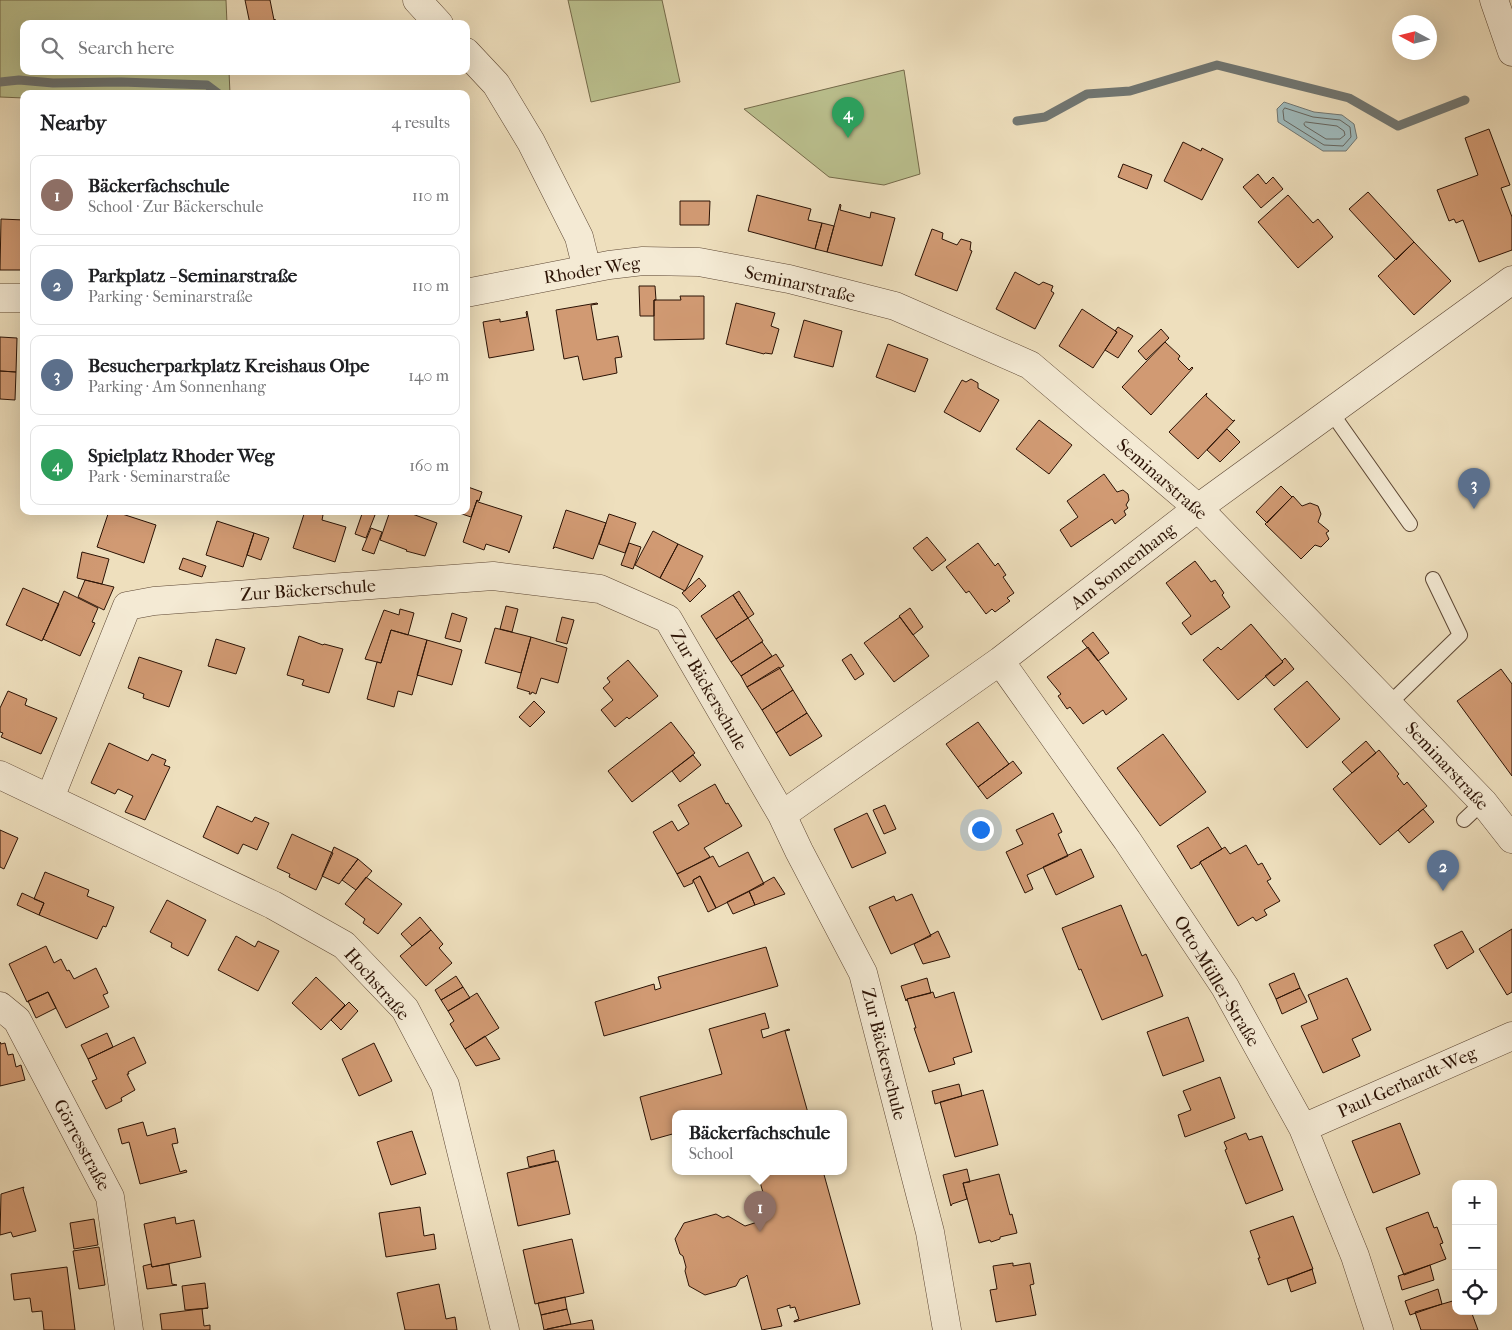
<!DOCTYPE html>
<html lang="en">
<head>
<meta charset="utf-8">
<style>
	body { margin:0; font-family:"IM FELL French Canon",serif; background:#f6f6f6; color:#202124 }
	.controls { position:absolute; right:15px; bottom:15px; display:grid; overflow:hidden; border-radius:10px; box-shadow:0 5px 20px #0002 }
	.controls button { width:45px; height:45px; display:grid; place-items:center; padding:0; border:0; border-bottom:1px solid #e0e0e0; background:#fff; color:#202124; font:25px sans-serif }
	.compass { position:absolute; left:1392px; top:15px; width:45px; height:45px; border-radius:50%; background:#fff; box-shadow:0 5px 20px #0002; rotate:277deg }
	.you { position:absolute; left:980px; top:829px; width:18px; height:18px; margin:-12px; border:4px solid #fff; border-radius:50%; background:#1a73e8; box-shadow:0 0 0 8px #1a73e833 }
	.badge { display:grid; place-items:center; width:32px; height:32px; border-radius:50%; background:#7c3aed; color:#fff; font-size:16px; font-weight:700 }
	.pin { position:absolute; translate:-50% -41px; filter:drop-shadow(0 1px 2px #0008) }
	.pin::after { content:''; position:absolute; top:26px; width:18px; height:15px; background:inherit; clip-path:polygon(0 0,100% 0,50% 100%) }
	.popup { position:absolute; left:672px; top:1110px; width:175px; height:65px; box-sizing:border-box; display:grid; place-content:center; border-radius:10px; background:#fff; filter:drop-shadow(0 1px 4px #0005); font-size:16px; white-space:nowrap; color:#757577 }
	.popup b { font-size:19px; color:#202124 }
	.popup::after { content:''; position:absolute; left:50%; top:100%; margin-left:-10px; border:10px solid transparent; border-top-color:#fff }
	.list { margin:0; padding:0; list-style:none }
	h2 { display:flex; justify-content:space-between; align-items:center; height:65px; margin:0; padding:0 20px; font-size:21px }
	h2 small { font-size:16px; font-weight:400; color:#757577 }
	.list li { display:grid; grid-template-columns:32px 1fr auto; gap:15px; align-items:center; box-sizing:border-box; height:80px; margin:0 10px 10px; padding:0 10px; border:1px solid #e0e0e0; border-radius:10px }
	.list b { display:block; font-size:19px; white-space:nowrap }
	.list p { margin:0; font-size:16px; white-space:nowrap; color:#757577 }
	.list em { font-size:16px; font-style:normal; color:#757577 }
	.icon { flex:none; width:28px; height:28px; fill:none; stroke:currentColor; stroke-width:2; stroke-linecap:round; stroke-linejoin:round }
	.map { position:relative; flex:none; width:1512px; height:1330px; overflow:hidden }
	.search { position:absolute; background:#fff; box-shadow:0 5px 20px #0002; left:20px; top:20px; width:450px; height:55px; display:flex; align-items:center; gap:12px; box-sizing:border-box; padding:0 18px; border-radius:10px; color:#757577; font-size:19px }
	.panel { position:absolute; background:#fff; box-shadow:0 5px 20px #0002; left:20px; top:90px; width:450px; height:425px; border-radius:10px }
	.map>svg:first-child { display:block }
	.green { fill:#bbc18f; stroke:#746a4a }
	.water { fill:#9fbabc; stroke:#717773 }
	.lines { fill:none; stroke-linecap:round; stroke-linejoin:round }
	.shore { stroke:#666660; stroke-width:1 }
	.stream { stroke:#717773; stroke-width:9 }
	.building { fill:#d19a73; stroke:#2c1305 }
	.service-casing { stroke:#5c4633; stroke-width:16 }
	.minor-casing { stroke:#5c4633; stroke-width:29 }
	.tertiary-casing { stroke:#5c4633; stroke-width:29 }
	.service { stroke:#f4ead4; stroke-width:14 }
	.minor { stroke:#f4ead4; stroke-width:28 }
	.tertiary { stroke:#f4ead4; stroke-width:28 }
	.labels { text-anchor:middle; stroke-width:4; stroke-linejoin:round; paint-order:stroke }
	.street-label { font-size:18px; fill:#2c1305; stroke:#f4ead4 }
</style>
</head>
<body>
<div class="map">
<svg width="1512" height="1330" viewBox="0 0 1512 1330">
	<rect width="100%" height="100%" fill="#eedfbd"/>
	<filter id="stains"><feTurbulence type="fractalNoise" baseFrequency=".004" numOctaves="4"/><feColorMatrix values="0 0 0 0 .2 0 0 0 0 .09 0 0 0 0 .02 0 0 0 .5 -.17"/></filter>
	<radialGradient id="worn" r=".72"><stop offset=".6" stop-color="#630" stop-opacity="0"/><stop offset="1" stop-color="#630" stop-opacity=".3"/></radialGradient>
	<path class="green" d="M0,0H226L227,24H24V71H229L230,94H24V98L0,97Z
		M568,0H662L680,82L591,102Z
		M904,70L920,174L884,185L829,177L744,109Z"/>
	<path class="water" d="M1284,102L1314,112L1342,115L1354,124L1357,138L1346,151H1323L1278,122L1277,109Z"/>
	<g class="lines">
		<path class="shore" d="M1285,108L1313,117L1340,120L1350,127L1351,137L1343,146L1324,145L1284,120L1283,111Z
			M1306,122L1337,126L1344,131L1345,135L1340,139H1326L1305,126L1304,124Z"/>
		<path class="stream" d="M0,82L19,80L53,83L121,82L207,85L219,94
			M1017,121L1045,117L1087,94L1130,91L1217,65L1349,98L1398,126L1465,100"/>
	</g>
	<path class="building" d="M245,0H270L274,20L275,19L276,22L275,24H250Z
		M1489,129L1510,185L1501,188L1512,217V250L1479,262L1463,220L1456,223L1454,219L1449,221L1437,190L1478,175L1465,138Z
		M1183,142L1201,151L1202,148L1223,159L1202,200L1164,181Z
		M1123,164L1152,175L1147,189L1118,177Z
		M1258,174L1266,184L1273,177L1283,189L1261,208L1243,187Z
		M1368,192L1414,242L1396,260L1349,209Z
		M757,195L811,209L808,220L822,223L815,249L748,231Z
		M1288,195L1313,223L1318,219L1333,237L1298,268L1258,222Z
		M680,201H710L709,225H680Z
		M840,204L841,205L840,210L870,218L871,212L895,218L882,266L827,252Z
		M1,219L24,220V270H0Z
		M822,223L834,226L827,252L815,249Z
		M932,229L943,233L942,239L957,245L961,239L971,242L970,250L972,251L957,291L915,275Z
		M1414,242L1451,281L1414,315L1378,276Z
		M1015,272L1039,285L1043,282L1053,286L1051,291L1054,293L1035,329L996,309Z
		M639,286H655L656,300H654V316H640Z
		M680,296H704V339L654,340V300H681Z
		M597,303L598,304L591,305L597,340L618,336L622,357L615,358L617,373L583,380L578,356L564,359L556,310Z
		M736,303L775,313L771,326L779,329L772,354L765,353L764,354L726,344Z
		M1082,309L1117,332L1093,368L1059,346Z
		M527,311L534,350L489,358L483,322L500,319V322L527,317L526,312Z
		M804,320L842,331L833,367L794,357Z
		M1118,327L1133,336L1118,358L1105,350L1117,332L1115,331Z
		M1161,329L1169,338L1146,360L1138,351Z
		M0,337L17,338L16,372L0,371Z
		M1165,342L1180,356L1178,359L1189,370L1192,367L1193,368L1151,415L1122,387Z
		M888,344L928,359L915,392L876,377Z
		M0,371L16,372L15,400L0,399Z
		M971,379L978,383V388L999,400L980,432L944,412L962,380L966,382Z
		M1207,393L1206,396L1233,421L1235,420L1198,459L1169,432Z
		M1039,420L1072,445L1049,474L1016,449Z
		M1227,429L1240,442L1220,462L1207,450Z
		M1104,474L1117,492L1123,490L1128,494L1129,500L1126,505L1128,508L1124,511L1126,515L1115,524L1112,519L1071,547L1060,530L1078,517L1067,501Z
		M1281,486L1292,497L1267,523L1256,512Z
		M468,487L482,492L479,501L477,500L471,517L459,513L460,511H466V492Z
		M1293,496L1302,506L1310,503L1318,506L1321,514L1318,522L1329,531L1326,533L1329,539L1321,547L1315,545L1301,559L1265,524Z
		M477,500L478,502L522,516L509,553L508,551L486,544L484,550L463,542Z
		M566,510L606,523L593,559L555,547L553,549Z
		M109,511H113L156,525L144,563L97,547Z
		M305,511H312L323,515L322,520L346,527L335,562L293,548Z
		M363,511L375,515L366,538L355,534Z
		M390,511H404L437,523L425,556L406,551L407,550L380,540Z
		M609,514L636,523L625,553L599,544Z
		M217,521L254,533L243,567L206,555Z
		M371,528L382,532L374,554L362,550Z
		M653,531L678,544L660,578L635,565Z
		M254,533L269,538L261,560L247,555Z
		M927,537L946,560L932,571L913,548Z
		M629,543L641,547L633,569L621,565Z
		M978,543L995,566L998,563L1006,575L1003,577L1014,593L1007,598L1010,601L995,612L992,609L986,614L969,591L966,593L946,567Z
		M678,544L703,556L685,591L660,578Z
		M82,552L109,559L102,584L77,578Z
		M183,558L206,566L202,577L179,569Z
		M1195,561L1211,582L1215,580L1224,593L1222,595L1230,607L1191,635L1182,623L1191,616L1166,583Z
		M699,578L706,586L690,602L682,593Z
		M85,580L114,587L104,610L78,597Z
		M23,588L59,604L42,641L6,625Z
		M64,591L98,608L92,622L95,623L80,656L43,639Z
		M739,591L754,614L748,618L733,595Z
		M733,595L748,618L716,639L701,616Z
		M506,606L518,609L512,632L500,629Z
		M910,608L923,627L913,635L899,616Z
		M400,609L414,613L408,635L391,630L381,663L365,659L384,610L399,615Z
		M452,613L467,618L460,642L445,638Z
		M562,617L574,620L567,644L556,641Z
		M900,617L929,656L894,682L864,643Z
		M748,618L763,641L731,662L716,639Z
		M1251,624L1283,662L1238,700L1203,660L1218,647L1221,650Z
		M495,628L531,637L521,673L485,663Z
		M391,630L427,640L412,695L398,691L394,707L367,699L377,662L381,663Z
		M1093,632L1109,653L1098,661L1082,641Z
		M299,636L323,645L324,644L343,649L329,693L302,685L304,680L287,675Z
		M531,637L567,648L558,683L541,678L536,694L532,692L531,694H529L530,692L517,688Z
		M216,639L245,648L236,674L208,666Z
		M427,640L462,650L452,685L417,675Z
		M762,642L772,656L741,676L731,662Z
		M1088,647L1127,699L1106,715L1103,710L1083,724L1070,707L1067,709L1058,696L1061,694L1047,677Z
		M776,654L784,666L747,687L741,676Z
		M851,654L864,674L855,680L842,660Z
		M139,657L182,671L169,707L143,698L144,694L128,688Z
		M1285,658L1294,669L1274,686L1265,676L1283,662L1282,661Z
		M628,660L658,696L629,719L627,717L615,727L601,710L613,700L603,688L610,682L607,678Z
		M779,667L793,690L762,710L747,687Z
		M1501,669L1512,684V776L1457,701Z
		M1307,681L1340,719L1307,748L1274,709Z
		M793,690L807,713L776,733L762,710Z
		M8,691L27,699L25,705L57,718L41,754L1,737L3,733L0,732V708Z
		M534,701L545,712L530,727L519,717Z
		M807,713L822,736L790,756L776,733Z
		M671,722L695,753L632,802L608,771Z
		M978,722L1009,764L978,787L946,744Z
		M1163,734L1206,792L1160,826L1117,768Z
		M1366,741L1376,753L1352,773L1342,762Z
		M109,743L148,761L152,754L166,760L164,765L170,767L145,820L125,812L133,796L118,789L115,794L91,783Z
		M1379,750L1399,774L1397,776L1404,785L1407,782L1427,806L1380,845L1333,789Z
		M693,755L701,765L680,782L672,771Z
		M1013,761L1022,773L987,799L978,787Z
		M715,784L726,804L728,803L742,826L704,848L710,857L677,874L653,832L672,821L678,831L689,824L678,805Z
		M885,805L896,829L884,834L873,810Z
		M217,806L252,822L255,817L269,823L257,850L243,844L238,854L203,837Z
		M1423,809L1434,822L1409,843L1398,830Z
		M867,813L886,853L852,868L834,829Z
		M1053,813L1062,832L1058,834L1068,856L1027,875L1033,889L1025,893L1006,852L1023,844L1016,830Z
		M1208,827L1222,849L1200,862V864L1191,869L1177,846Z
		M0,830L18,838L4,869L0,867Z
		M292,834L333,853L316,890L289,877L290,874L277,868Z
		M1246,845L1258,865L1262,863L1271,879L1267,881L1280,901L1264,910L1267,915L1256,921L1253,917L1238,926L1200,862L1225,847L1230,854Z
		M334,847L358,859L339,884L322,876Z
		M1081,849L1094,877L1056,895L1043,867Z
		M748,852L764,884L716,908L700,876L693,880V883L684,887L677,874L713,856L719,867Z
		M358,859L372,871L356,890L342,880Z
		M45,872L89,890L87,896L114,907L106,927L103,926L97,939L39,915L44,903L34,899Z
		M700,876L716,908L708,912L693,880Z
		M366,877L402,904L378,934L363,923L365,919L345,904Z
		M774,877L785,894L755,905L749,891Z
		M749,891L755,905L733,914L727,902Z
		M22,893L44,903L39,915L17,905Z
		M912,894L931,936L891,954L869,907L894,896L896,901Z
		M167,900L206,920L188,956L171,947L172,943L150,932Z
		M1121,905L1142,956L1146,954L1163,996L1102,1020L1081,969L1079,970L1062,928Z
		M420,917L431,930L412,946L401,934Z
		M1512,929V992L1507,995L1479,949Z
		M431,930L443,944L439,948L452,963L426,986L400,956Z
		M938,931L950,957L923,964L914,944Z
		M1462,931L1474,952L1447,969L1434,945Z
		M236,936L255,947L258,941L279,951L258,991L218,970Z
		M46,946L54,963L61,959L67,971L69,970L74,979L96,968L108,993L103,995L109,1007L66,1028L48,992L27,1002L9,964Z
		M766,947L778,986L604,1036L595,1002L654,984L655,990L661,988L658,977Z
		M1294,973L1300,988L1276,999L1269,984Z
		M456,976L463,987L441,1000L435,990Z
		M316,977L345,1005L321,1030L292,1003Z
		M927,978L931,993L907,999L906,1001L901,986Z
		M1347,978L1371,1030L1352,1039L1360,1056L1323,1073L1301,1026L1318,1019L1308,995Z
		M463,987L470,998L448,1011L441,1000Z
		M1300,988L1307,1002L1282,1014L1276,999Z
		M48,992L56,1008L36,1018L28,1001Z
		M933,992L935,998L954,992L972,1052L953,1058L955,1064L929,1072L914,1028H916L907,999Z
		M477,993L499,1028L465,1049L450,1024L454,1021L448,1011Z
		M349,1002L358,1011L341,1030L331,1020Z
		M765,1013L769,1028L761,1030L763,1038L789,1029L790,1030L785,1031L808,1113H676V1133L651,1140L640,1097L722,1074L709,1029Z
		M1188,1017L1204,1061L1163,1076L1147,1032Z
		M107,1033L113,1047L88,1059L81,1045Z
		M485,1036L500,1059L476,1066L465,1049Z
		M134,1037L146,1063L128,1072L129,1074H127L135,1090L121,1098L122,1101L106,1109L92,1081L97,1079L88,1059Z
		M0,1042L1,1044L5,1043L8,1055L13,1054L16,1067L21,1065L25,1080L0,1086Z
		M374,1043L392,1081L359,1096L342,1059Z
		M1220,1077L1235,1118L1185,1137L1178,1115L1191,1110L1183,1091Z
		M959,1084L962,1096L935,1104L932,1091Z
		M983,1090L998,1145L955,1157L940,1102Z
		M143,1122L147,1136L175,1128L178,1143L172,1144L180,1172L186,1170L187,1172L140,1184L129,1142L122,1144L118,1129Z
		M1400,1123L1420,1174L1373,1193L1352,1141Z
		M412,1131L426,1174L391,1185L377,1142Z
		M1246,1133L1249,1140L1262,1136L1283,1190L1246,1204L1225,1150L1227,1149L1224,1142Z
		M554,1150L556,1161L529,1167L527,1157Z
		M558,1161L570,1214L518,1226L507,1173Z
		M967,1169L970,1182L963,1183L967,1199L952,1204L951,1206L943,1175Z
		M757,1171H823L860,1304L794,1322V1321L799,1319L795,1307L790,1308V1305L777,1309L782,1326L762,1330L747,1275L745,1277L740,1279L736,1286L705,1295L689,1286L685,1271L686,1267L683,1256L680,1254L675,1239L684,1223L716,1214L723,1218L728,1216L745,1226L770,1218Z
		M999,1174L1010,1215L1012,1214L1017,1233L1000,1237V1239L991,1242L990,1240L979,1243L963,1183Z
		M24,1187L23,1189L36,1231L13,1237L11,1232L0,1235L1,1194Z
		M420,1207L424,1236L434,1234L436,1249L386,1257L379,1213Z
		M1428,1212L1434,1228L1437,1227L1443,1243L1440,1244L1446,1259L1404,1275L1386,1228Z
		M1293,1216L1313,1269L1268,1285L1258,1258H1260L1250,1231Z
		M175,1217L176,1224L194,1220L201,1257L152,1267L144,1224Z
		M94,1219L98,1245L74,1249L70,1223Z
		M572,1239L584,1293L535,1304L523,1250Z
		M99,1247L105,1285L79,1289L73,1251Z
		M1013,1263V1266L1030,1263L1034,1284L1030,1285L1036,1315L996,1322L990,1290L997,1289L993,1266Z
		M151,1264L152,1267L169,1264L172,1284L177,1285L147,1289L143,1266Z
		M1430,1265L1434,1280L1402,1290L1398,1276Z
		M67,1267L75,1330H44L42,1311L32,1312L30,1298L14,1300L11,1274Z
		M1312,1269L1316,1283L1291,1292L1287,1279Z
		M205,1283L208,1308L185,1310L182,1286Z
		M439,1284L446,1319L455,1317L457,1330H405L397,1293Z
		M1438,1289L1442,1304L1410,1315L1405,1301Z
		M565,1297L567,1309L541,1315L538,1303Z
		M1456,1300V1311H1471L1478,1330H1421L1415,1312Z
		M208,1308L202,1309L204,1326L210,1325V1330H162L160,1314Z
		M567,1309L571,1324L544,1330L541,1315Z
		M592,1320L594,1330H547V1329Z"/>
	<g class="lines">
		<defs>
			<path id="service" d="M1331,412L1410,524
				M1389,704L1460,635L1433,579
				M1464,820L1483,802"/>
			<path id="minor" d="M417,0L439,24
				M466,52L496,84L531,142L579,237L587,269
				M466,293L609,265L643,261L699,262L789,279L895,306L1030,365L1198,508L1483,802L1512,839
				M0,298H24
				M1000,661L1127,840L1225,987L1303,1128L1355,1256L1379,1330
				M0,775L273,905L344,945L405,1009L445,1085L505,1330
				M50,798L127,606L154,601L493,576L600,589L668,619L782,815L799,851L863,973L930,1232L947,1330
				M782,815L1000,661L1198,508L1512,280
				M0,1006L17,1020L110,1197L129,1330
				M1303,1128L1512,1036"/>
			<path id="tertiary" d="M1494,0L1512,52"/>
		</defs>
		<use href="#service" class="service-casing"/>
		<use href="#minor" class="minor-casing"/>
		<use href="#tertiary" class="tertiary-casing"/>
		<use href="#service" class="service"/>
		<use href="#minor" class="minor"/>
		<use href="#tertiary" class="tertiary"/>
	</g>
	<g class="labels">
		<g class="street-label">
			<text transform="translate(592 270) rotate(-9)" y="6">Rhoder Weg</text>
			<text transform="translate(800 284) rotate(13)" y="6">Seminarstraße</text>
			<text transform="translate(1162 479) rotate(41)" y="6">Seminarstraße</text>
			<text transform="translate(1123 566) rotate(-38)" y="6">Am Sonnenhang</text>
			<text transform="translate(308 590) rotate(-4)" y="6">Zur Bäckerschule</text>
			<text transform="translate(709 690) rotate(60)" y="6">Zur Bäckerschule</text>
			<text transform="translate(1447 766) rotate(47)" y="6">Seminarstraße</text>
			<text transform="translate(1217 981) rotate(59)" y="6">Otto-Müller-Straße</text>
			<text transform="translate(377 984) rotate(49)" y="6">Hochstraße</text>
			<text transform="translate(884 1054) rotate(76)" y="6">Zur Bäckerschule</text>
			<text transform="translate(1407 1082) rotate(-24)" y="6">Paul-Gerhardt-Weg</text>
			<text transform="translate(82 1145) rotate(62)" y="6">Görresstraße</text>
		</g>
	</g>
	<rect width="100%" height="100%" filter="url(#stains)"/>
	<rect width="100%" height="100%" fill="url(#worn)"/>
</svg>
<div class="controls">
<button>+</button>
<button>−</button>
<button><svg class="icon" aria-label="locate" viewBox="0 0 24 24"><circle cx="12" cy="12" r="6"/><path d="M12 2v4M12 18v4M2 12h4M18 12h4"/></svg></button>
</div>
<svg class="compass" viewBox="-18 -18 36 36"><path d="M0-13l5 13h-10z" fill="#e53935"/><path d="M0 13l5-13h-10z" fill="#757577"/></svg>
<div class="you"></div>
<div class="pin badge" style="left:760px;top:1232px;background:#8d6e63">1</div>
<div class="popup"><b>Bäckerfachschule</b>School</div>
<div class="pin badge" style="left:1443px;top:891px;background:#5c6f8a">2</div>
<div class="pin badge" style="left:1474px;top:509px;background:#5c6f8a">3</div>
<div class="pin badge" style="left:848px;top:138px;background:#2e9e5b">4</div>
<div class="search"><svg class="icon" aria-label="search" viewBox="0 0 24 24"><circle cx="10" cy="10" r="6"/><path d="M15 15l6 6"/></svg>Search here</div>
<section class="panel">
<h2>Nearby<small>4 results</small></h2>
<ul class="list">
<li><span class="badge" style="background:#8d6e63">1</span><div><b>Bäckerfachschule</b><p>School · Zur Bäckerschule</p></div><em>110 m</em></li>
<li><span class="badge" style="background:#5c6f8a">2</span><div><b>Parkplatz - Seminarstraße</b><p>Parking · Seminarstraße</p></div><em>110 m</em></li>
<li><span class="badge" style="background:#5c6f8a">3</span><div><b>Besucherparkplatz Kreishaus Olpe</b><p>Parking · Am Sonnenhang</p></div><em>140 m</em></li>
<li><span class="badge" style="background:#2e9e5b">4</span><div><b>Spielplatz Rhoder Weg</b><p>Park · Seminarstraße</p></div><em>160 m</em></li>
</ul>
</section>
</div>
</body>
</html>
